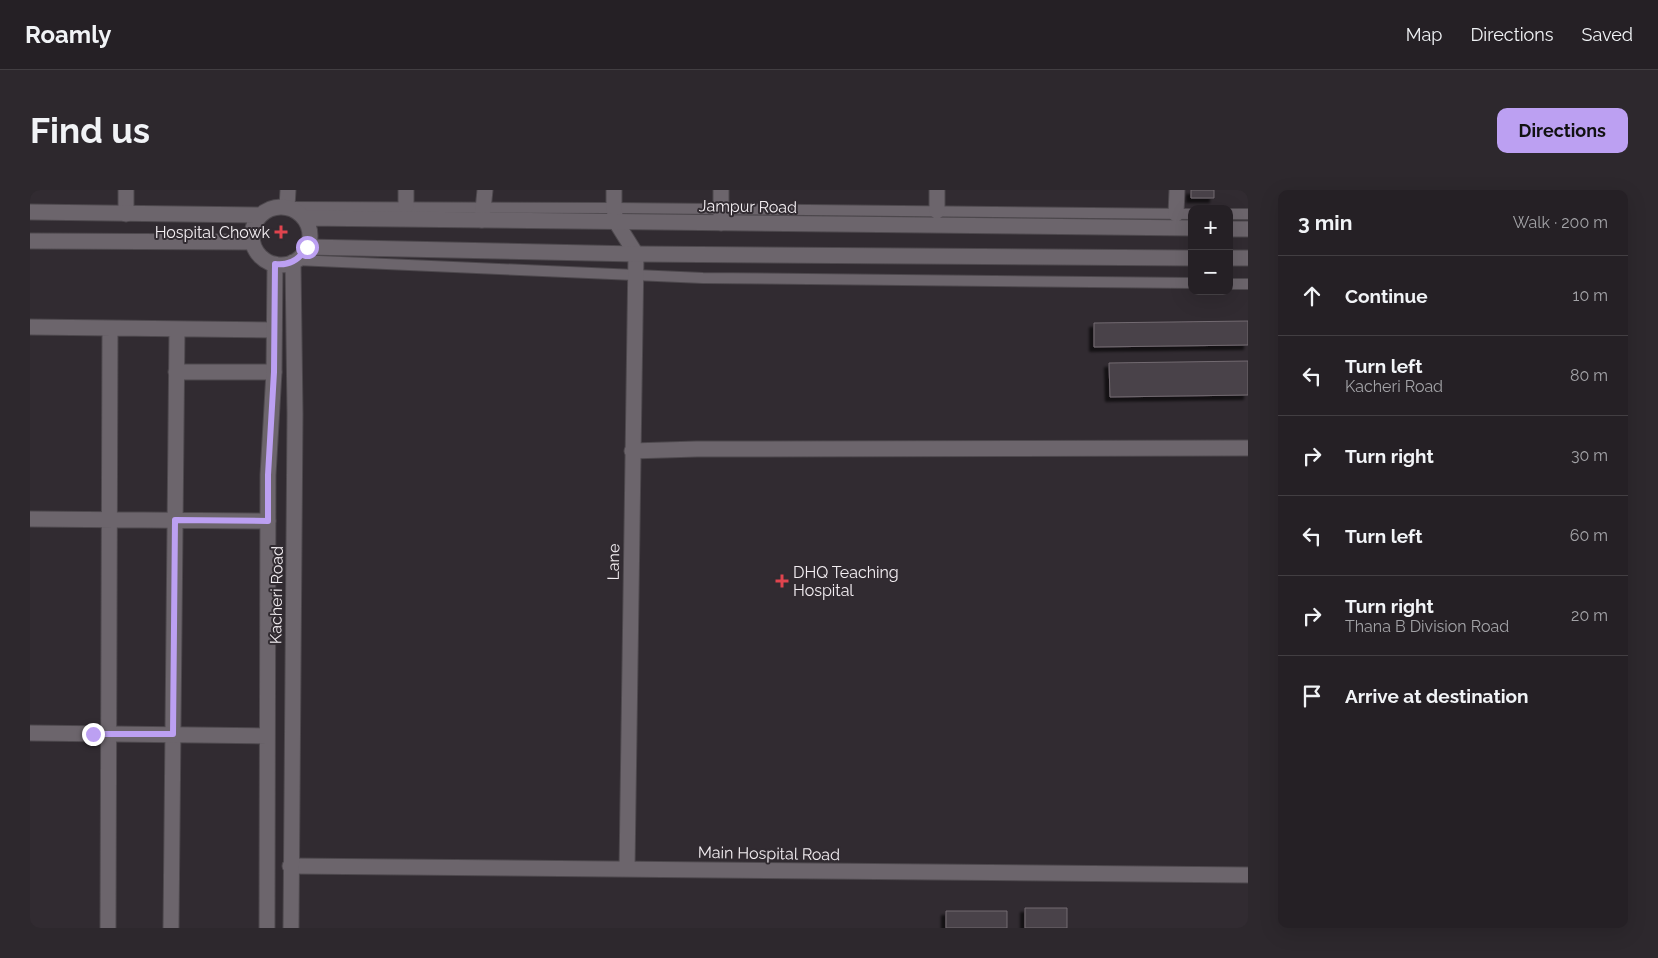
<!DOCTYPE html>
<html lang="en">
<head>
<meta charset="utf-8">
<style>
	body { margin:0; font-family:Raleway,sans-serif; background:#2d282d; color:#f1f3f6 }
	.controls { position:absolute; right:15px; top:15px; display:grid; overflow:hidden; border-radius:10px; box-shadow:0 5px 20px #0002 }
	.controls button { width:45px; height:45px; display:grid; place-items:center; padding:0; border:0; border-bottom:1px solid #423e42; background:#252025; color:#f1f3f6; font:25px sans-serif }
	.stop { position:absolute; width:15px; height:15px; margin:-11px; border:4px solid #bca0f2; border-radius:50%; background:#fff }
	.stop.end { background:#bca0f2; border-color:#fff; box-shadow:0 1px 5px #0008 }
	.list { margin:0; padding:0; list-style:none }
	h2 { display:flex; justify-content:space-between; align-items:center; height:65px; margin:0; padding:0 20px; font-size:21px }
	h2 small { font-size:16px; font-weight:400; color:#a3a3a7 }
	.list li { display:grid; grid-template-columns:32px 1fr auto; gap:15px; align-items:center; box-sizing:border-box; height:80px; padding:0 20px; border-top:1px solid #423e42 }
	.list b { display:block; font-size:19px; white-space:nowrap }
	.list p { margin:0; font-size:16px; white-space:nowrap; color:#a3a3a7 }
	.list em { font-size:16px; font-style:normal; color:#a3a3a7 }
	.icon { flex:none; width:28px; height:28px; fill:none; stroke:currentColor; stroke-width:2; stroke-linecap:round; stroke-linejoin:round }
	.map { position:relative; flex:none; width:1218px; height:738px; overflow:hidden; border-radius:10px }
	header { display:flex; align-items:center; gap:30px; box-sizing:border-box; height:70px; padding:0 25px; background:#252025; border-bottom:1px solid #423e42 }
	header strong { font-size:24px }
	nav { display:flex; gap:28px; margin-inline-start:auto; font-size:18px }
	.intro { display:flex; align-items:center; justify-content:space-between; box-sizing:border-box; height:120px; padding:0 30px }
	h1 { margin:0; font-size:35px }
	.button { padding:12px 22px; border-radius:10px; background:#bca0f2; color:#111; font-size:18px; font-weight:700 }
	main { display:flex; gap:30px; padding:0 30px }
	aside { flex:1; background:#252025; border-radius:10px; box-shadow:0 5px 20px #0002 }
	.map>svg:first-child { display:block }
	.building { fill:#494248; stroke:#726a71; filter:url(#shadow) }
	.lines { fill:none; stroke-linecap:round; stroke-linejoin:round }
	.lane-casing { stroke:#4d484d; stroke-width:12 }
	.street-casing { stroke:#4d484d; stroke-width:17 }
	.secondary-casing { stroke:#4d484d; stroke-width:17 }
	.lane { stroke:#6c656c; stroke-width:10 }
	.street { stroke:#6c656c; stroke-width:15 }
	.secondary { stroke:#6c656c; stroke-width:15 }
	.route { stroke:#bca0f2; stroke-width:6 }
	.health-dot { fill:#e0444e; stroke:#312b31; stroke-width:2 }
	.labels { text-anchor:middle; stroke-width:4; stroke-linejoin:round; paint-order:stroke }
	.street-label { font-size:16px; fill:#f3eef2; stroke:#312b31 }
	.poi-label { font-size:16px; fill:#f3eef2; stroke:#312b31; text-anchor:end }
</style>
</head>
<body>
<header>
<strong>Roamly</strong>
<nav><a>Map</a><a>Directions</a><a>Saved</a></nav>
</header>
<div class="intro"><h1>Find us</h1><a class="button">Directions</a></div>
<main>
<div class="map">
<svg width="1218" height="738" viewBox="0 0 1218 738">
	<defs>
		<filter id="shadow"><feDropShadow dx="-4.5" dy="4.5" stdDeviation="1" flood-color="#0009"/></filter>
	</defs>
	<rect width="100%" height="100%" fill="#312b31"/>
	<path class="building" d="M1161,0H1184V8H1161Z
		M1218,131V155L1064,157V133Z
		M1218,171V205L1080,207L1079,173Z
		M995,718H1037V738H995Z
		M916,721H977V738H916Z"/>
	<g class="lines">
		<defs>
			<path id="lane" d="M257,17L584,18L1162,24
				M1199,24H1218
				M266,70L673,88L1162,93
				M1199,94H1218"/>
			<path id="street" d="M584,0V18L586,32L606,64L597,679
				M376,16V0
				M257,17L258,0
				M907,21V0
				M96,24V0
				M1146,24L1147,0
				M452,30L455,0
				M691,33V0
				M0,137L244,140
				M146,182H244
				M602,261L667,259L1218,258
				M0,329L238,331
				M260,676L1218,685
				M78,738L80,138
				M141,738L147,139"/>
			<path id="secondary" d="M222 46a29 29 0 1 1 58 0a29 29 0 1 1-58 0Z
				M0,22L230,25
				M274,28L1162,38
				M1199,39H1218
				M0,51L222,52
				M277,57L606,64L1162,68
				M1199,68H1218
				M0,543L237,546
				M237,738L238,285L244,182L245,74
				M261,738L265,224L263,72"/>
		</defs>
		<use href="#lane" class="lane-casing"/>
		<use href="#street" class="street-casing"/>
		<use href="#secondary" class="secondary-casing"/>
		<use href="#lane" class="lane"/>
		<use href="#street" class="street"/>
		<use href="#secondary" class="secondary"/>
	</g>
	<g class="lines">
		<path class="route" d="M63,544H143L145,330L238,331V285L244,182L245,74C260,76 270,69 277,57"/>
	</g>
	<g class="health-dot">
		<path d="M248.5 34.5h5v5h5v5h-5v5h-5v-5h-5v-5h5z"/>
		<path d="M749.5 383.5h5v5h5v5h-5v5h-5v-5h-5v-5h5z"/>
	</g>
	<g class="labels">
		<g class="street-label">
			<text transform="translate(718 16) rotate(1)" y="6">Jampur Road</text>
			<text transform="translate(583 372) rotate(-89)" y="6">Lane</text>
			<text transform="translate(246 405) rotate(-89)" y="6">Kacheri Road</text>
			<text transform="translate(739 663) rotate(1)" y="6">Main Hospital Road</text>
		</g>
		<g class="poi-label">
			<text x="240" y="48">Hospital Chowk</text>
			<text x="763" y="388" text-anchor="start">DHQ Teaching<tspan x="763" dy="18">Hospital</tspan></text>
		</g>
	</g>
</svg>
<div class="controls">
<button>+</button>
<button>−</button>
</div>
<div class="stop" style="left:277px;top:57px"></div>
<div class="stop end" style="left:63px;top:544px"></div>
</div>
<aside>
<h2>3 min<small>Walk · 200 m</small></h2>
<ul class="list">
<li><svg class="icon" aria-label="ahead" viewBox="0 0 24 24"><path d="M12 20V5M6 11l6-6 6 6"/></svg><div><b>Continue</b></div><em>10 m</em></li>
<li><svg class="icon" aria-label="left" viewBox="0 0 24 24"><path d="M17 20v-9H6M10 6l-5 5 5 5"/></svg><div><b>Turn left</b><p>Kacheri Road</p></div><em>80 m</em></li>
<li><svg class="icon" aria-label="right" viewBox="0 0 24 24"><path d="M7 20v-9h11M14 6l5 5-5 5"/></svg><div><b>Turn right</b></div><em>30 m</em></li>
<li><svg class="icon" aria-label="left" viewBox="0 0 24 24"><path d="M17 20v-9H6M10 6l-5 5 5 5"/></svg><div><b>Turn left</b></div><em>60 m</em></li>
<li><svg class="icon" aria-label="right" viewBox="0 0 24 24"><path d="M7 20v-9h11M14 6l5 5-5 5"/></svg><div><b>Turn right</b><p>Thana B Division Road</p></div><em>20 m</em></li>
<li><svg class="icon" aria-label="arrive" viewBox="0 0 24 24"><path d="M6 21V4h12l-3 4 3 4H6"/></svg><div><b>Arrive at destination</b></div></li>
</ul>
</aside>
</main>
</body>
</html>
